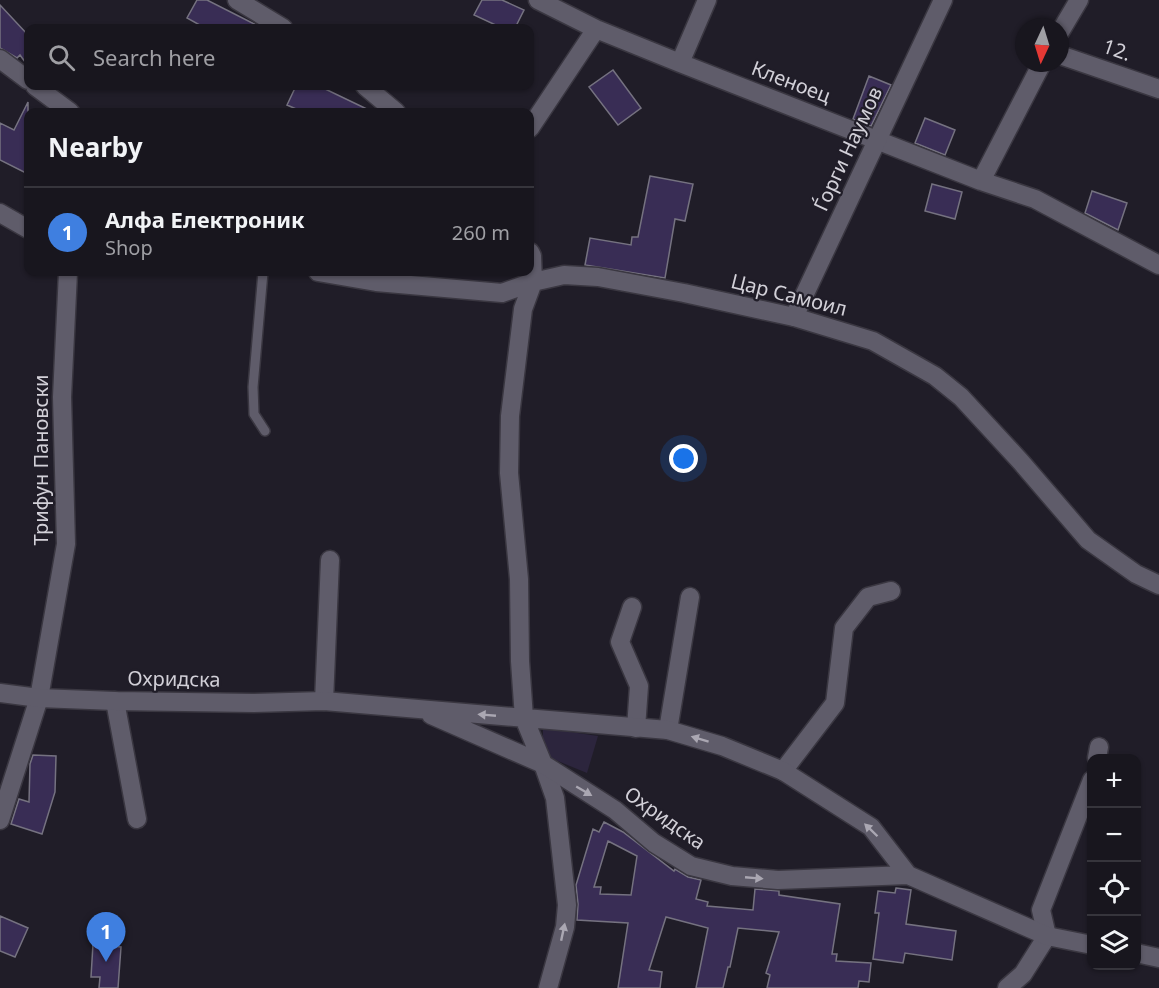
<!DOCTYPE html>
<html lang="en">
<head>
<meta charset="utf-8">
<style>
	body { margin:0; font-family:"Noto Sans",sans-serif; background:#25232b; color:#f1f3f6 }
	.controls { position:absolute; right:18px; bottom:18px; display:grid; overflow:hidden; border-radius:12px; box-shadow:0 2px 4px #0004 }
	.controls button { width:54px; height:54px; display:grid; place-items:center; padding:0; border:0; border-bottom:2px solid #36353c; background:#18161e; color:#f1f3f6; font:30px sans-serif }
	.compass { position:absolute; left:1015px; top:18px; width:54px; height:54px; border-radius:50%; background:#18161e; box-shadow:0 2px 4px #0004; rotate:184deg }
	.you { position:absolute; left:684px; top:459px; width:21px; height:21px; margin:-15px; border:4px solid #fff; border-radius:50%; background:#1a73e8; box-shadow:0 0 0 9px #1a73e833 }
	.badge { display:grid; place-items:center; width:39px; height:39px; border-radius:50%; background:#ea580c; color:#fff; font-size:20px; font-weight:700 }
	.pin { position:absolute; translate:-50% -50px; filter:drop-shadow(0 2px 3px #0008) }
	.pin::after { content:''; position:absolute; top:32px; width:21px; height:18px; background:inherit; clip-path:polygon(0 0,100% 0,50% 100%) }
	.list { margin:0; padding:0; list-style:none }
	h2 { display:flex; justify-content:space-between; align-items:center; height:78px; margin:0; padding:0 24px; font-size:26px }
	h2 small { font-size:20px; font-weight:400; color:#9f9fa4 }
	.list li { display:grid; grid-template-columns:39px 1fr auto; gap:18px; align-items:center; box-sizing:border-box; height:90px; padding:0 24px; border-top:2px solid #36353c }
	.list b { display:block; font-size:22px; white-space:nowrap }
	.list p { margin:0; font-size:20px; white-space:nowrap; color:#9f9fa4 }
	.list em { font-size:20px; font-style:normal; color:#9f9fa4 }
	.icon { flex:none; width:33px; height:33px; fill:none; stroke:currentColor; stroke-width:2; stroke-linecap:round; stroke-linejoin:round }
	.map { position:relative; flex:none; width:1159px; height:988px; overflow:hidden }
	.search { position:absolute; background:#18161e; box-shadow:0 2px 4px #0004; left:24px; top:24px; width:510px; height:66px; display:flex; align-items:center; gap:15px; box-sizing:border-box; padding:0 21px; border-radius:12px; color:#9f9fa4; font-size:22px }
	.panel { position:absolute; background:#18161e; box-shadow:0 2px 4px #0004; left:24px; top:108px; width:510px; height:168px; border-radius:12px }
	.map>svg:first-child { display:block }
	.green { fill:#2c253d }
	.building { fill:#392d55; stroke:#757280; stroke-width:1.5; fill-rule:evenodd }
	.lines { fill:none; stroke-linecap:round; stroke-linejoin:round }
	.lane-casing { stroke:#3a3741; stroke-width:12 }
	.street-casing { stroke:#3a3741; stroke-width:21 }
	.secondary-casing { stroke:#3a3741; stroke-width:21 }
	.lane { stroke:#5f5c6a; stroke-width:9 }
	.street { stroke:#5f5c6a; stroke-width:18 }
	.secondary { stroke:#5f5c6a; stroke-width:18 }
	.oneway { fill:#aaa7b2 }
	.labels { text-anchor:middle; stroke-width:4.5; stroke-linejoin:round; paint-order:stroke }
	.street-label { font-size:20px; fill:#d2d0d8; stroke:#201d28 }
</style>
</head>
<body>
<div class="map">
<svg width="1159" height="988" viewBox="0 0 1159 988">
	<rect width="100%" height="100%" fill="#201d28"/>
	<path class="green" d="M543,728L598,736L587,773L543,755Z"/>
	<path class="building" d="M197,0H207L262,28H205L187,18Z
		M482,0H502L524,10L515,28H502L474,15Z
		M0,5L28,35V66L20,55L17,58L0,48Z
		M613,70L641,108L618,125L589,87Z
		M869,76L891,85L871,126L853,119Z
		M296,86H319L373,112H303L287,105Z
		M28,102V174L0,160V123L14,130Z
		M925,118L955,130L945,155L915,143Z
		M650,176L693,184L685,221L675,219L665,278L585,265L590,238L631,245L632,237H638Z
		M932,184L962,192L955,219L925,211Z
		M1092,191L1127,203L1118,230L1085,213Z
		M33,755L56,756L55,792L42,834L11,824L19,799L29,802L30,764Z
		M604,822L623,832L674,871L675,869L688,877L701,880L696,899L708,902L707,906L753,910L755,889L779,891V895L840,904L832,954H837L836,961L871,963L869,982L859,981L858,988H767L770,975L766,973L779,932L738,928L730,967H728L723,988H696L708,928L666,917L649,970L662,972L660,988H618L628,923L577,920L578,904L576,885L593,829L599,832ZM608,841L637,856L631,895L600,894L601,887H594Z
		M896,888L911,890L906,924L956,931L952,960L905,953L903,963L873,959L879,913H875L878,891L895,893Z
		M0,916L28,928L15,957L0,951Z
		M93,944L121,947L118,988H99L100,977H91Z"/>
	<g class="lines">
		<defs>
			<path id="lane" d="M263,272L253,387L254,414L265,431"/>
			<path id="street" d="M538,0L596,29L680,63L981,181L1035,199L1159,265
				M1060,32L1079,0
				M1060,55L1159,89
				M0,59L28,80
				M680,63L707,0
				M35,86L70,112
				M530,128L596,29
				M981,181L1042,63
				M632,607L620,642L639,686L636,728
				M115,701L137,819
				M324,701L330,560
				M668,730L690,597
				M1097,758L1099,747
				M543,764L555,798L567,905L565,927L548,988
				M783,771L835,703L844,628L868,597L891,591
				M0,820L39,698L66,544L62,397L68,272
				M1007,988L1023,974L1047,936L1041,910L1092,780"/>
			<path id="secondary" d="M237,0L283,28
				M365,86L396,112
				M0,213L28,229
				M530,252L532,256L533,282L523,309L510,416L509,473L519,579L520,661L524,718L543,764
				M318,272L376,282L502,293L533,282L564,275L598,277L684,293L794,317L873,341L935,376L961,397L1021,462L1088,540L1136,574L1159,585
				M794,317L943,0
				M0,693L39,698L115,701L253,703L324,701L668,730L722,746L783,771L871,827L908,875
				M431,715L543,764L615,810L654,843L691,866L732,876L778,880L908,875L1047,936L1092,945
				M1136,953L1159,958"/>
		</defs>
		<use href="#lane" class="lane-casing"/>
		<use href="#street" class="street-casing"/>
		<use href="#secondary" class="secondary-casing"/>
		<use href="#lane" class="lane"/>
		<use href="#street" class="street"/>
		<use href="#secondary" class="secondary"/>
	</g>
	<defs><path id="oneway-solid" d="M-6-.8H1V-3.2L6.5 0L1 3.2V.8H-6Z" transform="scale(1.5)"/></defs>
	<g class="oneway">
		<use href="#oneway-solid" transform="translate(487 715) rotate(-175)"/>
		<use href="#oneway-solid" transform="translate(700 739) rotate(-163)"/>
		<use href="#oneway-solid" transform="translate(584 791) rotate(30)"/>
		<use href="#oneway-solid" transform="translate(871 830) rotate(-136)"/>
		<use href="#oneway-solid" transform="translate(754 878) rotate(5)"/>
		<use href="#oneway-solid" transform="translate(563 932) rotate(-78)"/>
	</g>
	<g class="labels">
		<g class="street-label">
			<text transform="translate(1117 50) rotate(19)" y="7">12.</text>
			<text transform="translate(791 82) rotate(21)" y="7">Кленоец</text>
			<text transform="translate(848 149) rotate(-65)" y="7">Ѓорги Наумов</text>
			<text transform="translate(789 295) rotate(14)" y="7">Цар Самоил</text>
			<text transform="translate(41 460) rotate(-90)" y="7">Трифун Пановски</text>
			<text transform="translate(174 679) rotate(1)" y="7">Охридска</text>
			<text transform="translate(665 818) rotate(35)" y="7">Охридска</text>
		</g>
	</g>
</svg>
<div class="controls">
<button>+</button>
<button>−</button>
<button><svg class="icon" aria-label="locate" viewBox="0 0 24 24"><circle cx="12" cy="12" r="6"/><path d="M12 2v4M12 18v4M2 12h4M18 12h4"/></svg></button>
<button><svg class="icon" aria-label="layers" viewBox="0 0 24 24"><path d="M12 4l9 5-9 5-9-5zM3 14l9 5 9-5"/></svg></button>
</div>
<svg class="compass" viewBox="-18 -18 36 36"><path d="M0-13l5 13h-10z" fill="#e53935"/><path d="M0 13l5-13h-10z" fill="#9f9fa4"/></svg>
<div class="you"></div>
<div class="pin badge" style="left:106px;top:962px;background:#3f7fe0">1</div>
<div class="search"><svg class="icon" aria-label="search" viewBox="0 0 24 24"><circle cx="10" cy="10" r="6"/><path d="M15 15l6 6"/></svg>Search here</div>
<section class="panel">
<h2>Nearby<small></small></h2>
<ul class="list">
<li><span class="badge" style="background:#3f7fe0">1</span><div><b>Алфа Електроник</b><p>Shop</p></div><em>260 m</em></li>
</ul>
</section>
</div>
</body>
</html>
